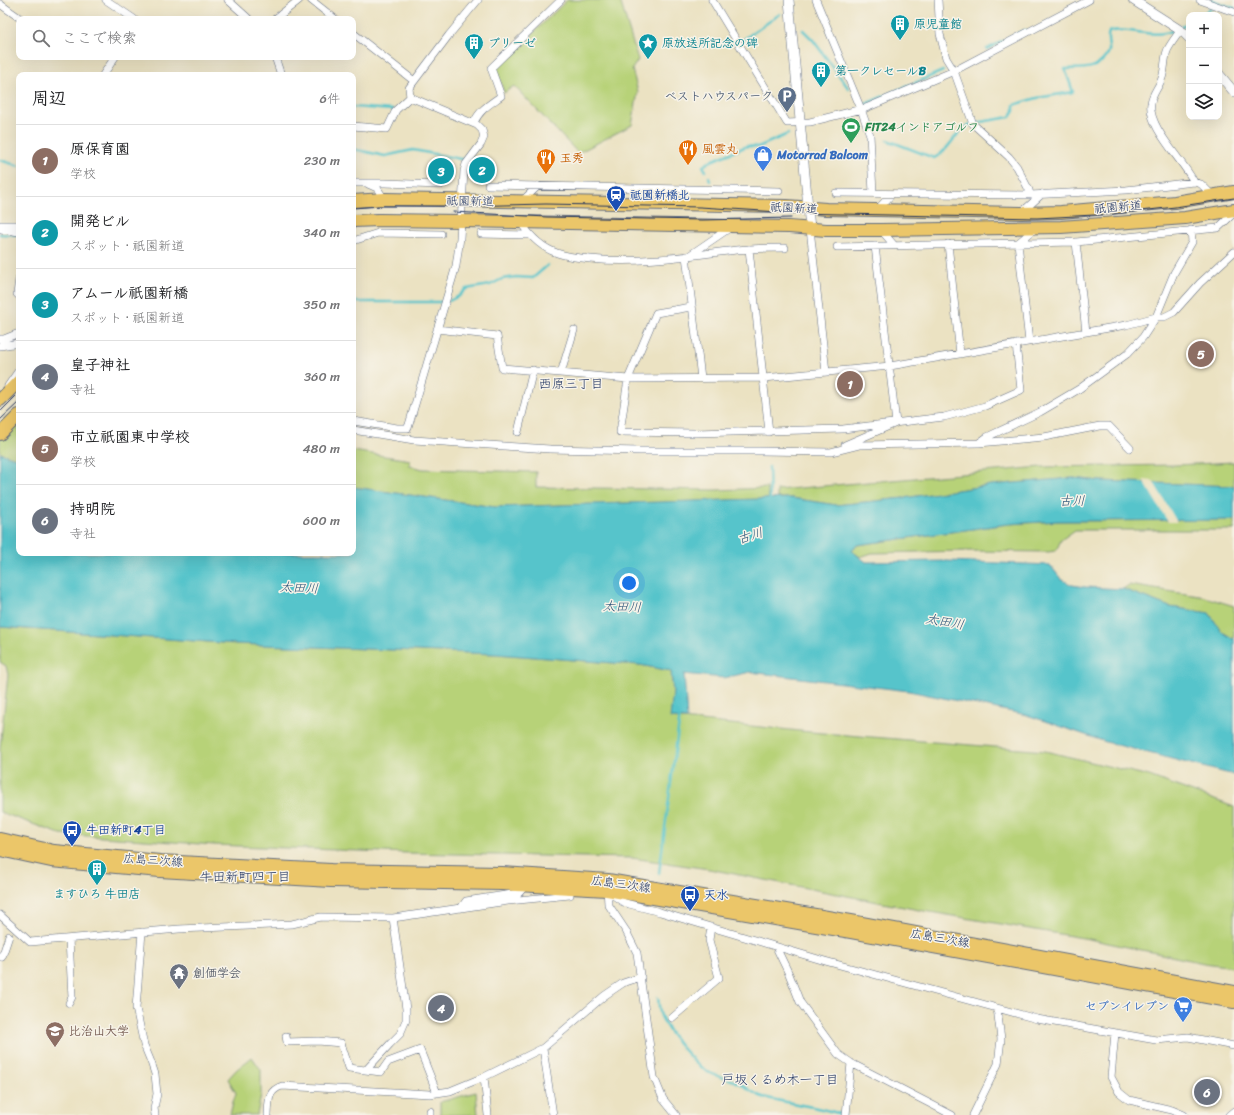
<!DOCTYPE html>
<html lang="ja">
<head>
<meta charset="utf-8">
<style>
	body { margin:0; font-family:Sriracha,"Klee One",sans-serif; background:#f6f6f6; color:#202124 }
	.controls { position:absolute; right:12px; top:12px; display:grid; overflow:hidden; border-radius:8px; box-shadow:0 4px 16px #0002 }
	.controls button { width:36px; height:36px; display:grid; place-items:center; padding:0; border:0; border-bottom:1px solid #e0e0e0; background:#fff; color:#202124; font:20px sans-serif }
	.you { position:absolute; left:629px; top:583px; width:14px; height:14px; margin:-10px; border:3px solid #fff; border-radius:50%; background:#1a73e8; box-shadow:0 0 0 6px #1a73e833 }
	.badge { display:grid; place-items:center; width:26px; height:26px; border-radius:50%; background:#7c3aed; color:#fff; font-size:13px; font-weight:700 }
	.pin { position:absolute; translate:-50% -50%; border:2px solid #fff; box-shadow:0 1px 4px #0006 }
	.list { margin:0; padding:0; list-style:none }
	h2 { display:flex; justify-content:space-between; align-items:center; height:52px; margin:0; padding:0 16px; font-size:17px }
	h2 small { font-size:13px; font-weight:400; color:#757577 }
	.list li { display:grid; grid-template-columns:26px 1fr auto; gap:12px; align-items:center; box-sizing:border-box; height:72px; padding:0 16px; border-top:1px solid #e0e0e0 }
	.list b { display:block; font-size:15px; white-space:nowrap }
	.list p { margin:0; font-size:13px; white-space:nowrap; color:#757577 }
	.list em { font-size:13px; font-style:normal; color:#757577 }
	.icon { flex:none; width:22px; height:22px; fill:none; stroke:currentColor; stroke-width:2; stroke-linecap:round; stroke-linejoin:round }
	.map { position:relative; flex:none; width:1234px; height:1115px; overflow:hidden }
	.search { position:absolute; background:#fff; box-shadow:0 4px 16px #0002; left:16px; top:16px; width:340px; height:44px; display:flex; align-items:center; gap:10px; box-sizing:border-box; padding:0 14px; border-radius:8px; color:#757577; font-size:15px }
	.panel { position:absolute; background:#fff; box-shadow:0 4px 16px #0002; left:16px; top:72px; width:340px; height:484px; border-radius:8px }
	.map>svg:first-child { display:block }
	.green { fill:#b7d278; stroke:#69806b }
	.water { fill:#56c4cb; stroke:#387a94 }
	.pier { fill:#ebe2c2 }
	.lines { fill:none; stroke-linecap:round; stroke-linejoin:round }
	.stream { stroke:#56c4cb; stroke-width:2.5 }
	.minor-casing { stroke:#646e81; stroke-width:8 }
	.tertiary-casing { stroke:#646e81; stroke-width:10 }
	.primary-casing { stroke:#646e81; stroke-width:14 }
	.trunk-casing { stroke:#646e81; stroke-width:14 }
	.minor { stroke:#fff; stroke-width:7 }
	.tertiary { stroke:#fff; stroke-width:9 }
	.primary { stroke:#ebc669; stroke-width:12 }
	.trunk { stroke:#ebc669; stroke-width:12 }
	.tram { stroke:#1b2f5e; stroke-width:1 }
	.labels { text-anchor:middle; stroke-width:3; stroke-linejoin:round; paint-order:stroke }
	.culture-label { font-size:12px; font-weight:bold; fill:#0d838f; stroke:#f7f3e8; text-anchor:start }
	.service-label { font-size:12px; font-weight:bold; fill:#4e5e75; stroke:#f7f3e8; text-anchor:end }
	.leisure-label { font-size:12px; font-weight:bold; fill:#27864d; stroke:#f7f3e8; text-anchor:start }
	.food-label { font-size:12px; font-weight:bold; fill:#c56008; stroke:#f7f3e8; text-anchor:start }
	.shop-label { font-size:12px; font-weight:bold; fill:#366cbe; stroke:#f7f3e8; text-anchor:start }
	.transit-label { font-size:12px; font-weight:bold; fill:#164399; stroke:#f7f3e8; text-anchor:start }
	.street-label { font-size:12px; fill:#1b2f5e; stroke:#f7f3e8 }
	.worship-label { font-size:12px; font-weight:bold; fill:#5b616d; stroke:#f7f3e8; text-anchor:start }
	.education-label { font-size:12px; font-weight:bold; fill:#785e54; stroke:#f7f3e8; text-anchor:start }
	.neighbourhood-label { font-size:13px; fill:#1b2f5e; stroke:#f7f3e8 }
	.water-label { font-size:13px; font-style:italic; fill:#2a5479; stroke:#f7f3e8 }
</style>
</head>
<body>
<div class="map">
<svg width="1234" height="1115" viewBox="0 0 1234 1115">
	<rect width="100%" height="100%" fill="#f7f3e8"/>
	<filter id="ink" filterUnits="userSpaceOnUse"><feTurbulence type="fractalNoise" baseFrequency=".025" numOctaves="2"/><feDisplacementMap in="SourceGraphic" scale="8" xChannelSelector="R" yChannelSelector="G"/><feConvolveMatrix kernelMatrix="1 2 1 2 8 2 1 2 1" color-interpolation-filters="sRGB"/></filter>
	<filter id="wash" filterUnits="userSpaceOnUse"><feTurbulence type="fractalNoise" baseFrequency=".012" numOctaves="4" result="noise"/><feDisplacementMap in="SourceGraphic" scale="16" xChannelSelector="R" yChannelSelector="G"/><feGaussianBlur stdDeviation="0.9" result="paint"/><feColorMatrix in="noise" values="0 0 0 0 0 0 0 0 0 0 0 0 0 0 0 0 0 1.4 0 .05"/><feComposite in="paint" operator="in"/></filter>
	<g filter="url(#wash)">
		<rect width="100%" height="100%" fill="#ebe2c2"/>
		<path class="green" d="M567,0H620L638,60L632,69L638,92L632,125L578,153L514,86L504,93L496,69Z
			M0,422L19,426V459L0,453Z
			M353,451L410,460V466L423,469L536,472V487L716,490L767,488L769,499L495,507L353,487Z
			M1234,462V486L1100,481L1073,478L991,485L904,498L836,505L791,498H777V490L1042,467L1176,465Z
			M1234,520V530H1075L1061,540L1056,551L1048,552L966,551L872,553L860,557L852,551L857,545L1008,524L1058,521Z
			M1129,585L1205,597L1234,606V639L1222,632L1209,613L1170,607L1123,589Z
			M0,627L237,644L496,654L640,665L671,671L673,692L671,718L810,732L1045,751L1149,776L1234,807V967L1204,963L1089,939L924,911L709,869L632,858L407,853L215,845L60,834L0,812V748L8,675L6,666L0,662Z
			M252,1057L261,1070V1095L257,1115H230L233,1102L236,1093L228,1079L236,1070Z
			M476,1092L478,1115H440V1102Z"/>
		<path class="water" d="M0,453L19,459V553H353V487L495,507L791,498L836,505L904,498L991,485L1073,478L1100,481L1234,486V520L1058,521L1008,524L857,545L852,551L866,562L947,561L1050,565L1061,579L1072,585L1084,587L1123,589L1170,607L1209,613L1222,632L1234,639V775L1106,742L1027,715L909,691L750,672L724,678L684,674L687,719L670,718L673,692L671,671L640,665L496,654L237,644L0,627Z"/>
		<path class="pier" d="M1143,480L1153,481L1177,522H1168Z"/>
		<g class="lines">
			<path class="stream" d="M1211,0L1234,8
				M1201,15L1212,8
				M1181,27L1189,22
				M803,30L813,40L849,89
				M740,42L780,14
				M987,49L1025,30
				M863,105L943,71
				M353,107L393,110
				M975,123L1010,117L1014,111V105L1037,98L1073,92L1065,69C1080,68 1094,71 1104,59C1106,57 1108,54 1109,51C1110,45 1106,38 1109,32C1126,26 1152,39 1172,31
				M887,140L934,158C950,151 955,130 971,124
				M353,149L385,156L413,150L466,160
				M0,160L19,166
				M706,171L703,166L711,161L747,146L758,147L788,134
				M709,177L710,181
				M0,234L19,235
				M449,301L459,296L466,289L490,285L502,279L516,277L533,278L548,265
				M353,302H441
				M769,467L770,500
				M659,873L680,715
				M658,998C659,1004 659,1011 661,1016C669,1035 691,1061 708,1072C717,1077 727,1078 737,1082C746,1086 753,1094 763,1097C790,1104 817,1106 844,1115"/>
		</g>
	</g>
	<g filter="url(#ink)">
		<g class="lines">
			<defs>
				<path id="minor" d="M106,0L134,19
					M228,0L249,19
					M311,0L335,19
					M712,0L787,123L810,122L866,108L954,71L1089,0
					M816,0L861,109L870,135L873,193
					M938,0L940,34L946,58L954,71L973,124L1009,157L1017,167L1029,190L1030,195
					M1200,0L1234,12
					M0,4L21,19
					M275,19L299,0
					M1180,31C1176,37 1170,44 1167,51C1164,60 1165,70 1162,78C1159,87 1152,94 1151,103C1147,127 1183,160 1194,182
					M353,33L414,81
					M275,57L281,75
					M103,75L115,57
					M474,123C479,110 490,104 501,96L491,68L561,0
					M353,126L387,129L396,110L410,97L409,88L449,35L478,0
					M353,183H385L440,185
					M368,184L377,188L384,199
					M488,185L779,191
					M836,193L1030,195L1126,190L1194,182L1201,184L1213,196
					M521,202L538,186
					M877,210L892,194
					M1021,213L1042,194
					M521,223C530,236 542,248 557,253C568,257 580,258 590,259C639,264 688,256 736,250C752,248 769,248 785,248
					M0,225H19
					M1,225V229L19,232
					M810,229L826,372
					M881,230L894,245
					M481,234L530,235
					M353,241L378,233L441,234
					M948,244L960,354
					M837,247L1076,242L1218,228L1234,213
					M749,249L769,432
					M690,255L731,227
					M686,256L701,378
					M19,279L17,294L19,296
					M691,307L656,313L628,379L620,432L695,433L843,429L944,417L985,406L1021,390L1016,344
					M437,329L497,336L502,368L628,379L764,378L890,366L1086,332L1076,242
					M1086,332L1126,325L1156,317L1174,273L1192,242L1191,230
					M0,339H4L19,333
					M1029,342L1018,243L1036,228
					M0,346L19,343
					M561,373L574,330
					M8,386L19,370
					M353,421L397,428H408L456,266L460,238L464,171L466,164L481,144L484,137L482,130L477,125L410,97
					M353,430L414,440L550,449L640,451H760L831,452L859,445L979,443L1044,437L1100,426H1109L1130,448
					M518,432L533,370
					M980,442L987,437L1040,412L1079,389L1127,354L1143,337L1156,317H1164L1174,312L1200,283L1234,252
					M845,445L896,423L875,246
					M607,889L608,904L626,931L637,953L654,1077L663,1099L676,1115
					M610,893L623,902L629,904L660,912L825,961L1037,1019L1156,1040L1188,1037L1234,1046
					M461,908L466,901L519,893L526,885
					M0,915L30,942L179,929L292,924L321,917L393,918L508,901L570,895
					M142,932L136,1008L144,1045L151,1062L155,1074L157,1094L154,1108L155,1115
					M776,947L789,974L800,1002L838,1054L851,1063L952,1115
					M0,956L2,957L9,936
					M69,1003L72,997L69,939
					M672,1018L719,978L709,940L711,927
					M1115,1033L1111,1077L1119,1092L1129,1100L1172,1110L1184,1115
					M286,1036L287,1042L318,1041L341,1043L349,1068L381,1072L388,1062L420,1050L437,1093
					M543,1048L553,1115
					M366,1070L390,1044L400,1034L406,1020V1009L393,918
					M484,1077L488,1115
					M268,1115C269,1101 267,1091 282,1086L430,1094L450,1091L484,1077L543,1048L604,996L623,983L641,977
					M430,1115V1111
					M846,1115L851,1063
					M973,1115L998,1064L1001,1039L997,1008
					M1229,1115L1234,1111"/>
				<path id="tertiary" d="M789,0L810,229
					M1133,0L1183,32L1189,38
					M1219,74L1234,92"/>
				<path id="primary" d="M0,839L54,851L160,861L331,870L502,873L608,880L851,921L1234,992
					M0,850L51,861L160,871L331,881L500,884L607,890L851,932L1234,1002"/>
				<path id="trunk" d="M353,201L384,199L787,206L826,209L1021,213L1061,212L1175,202L1234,192
					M353,221L379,220L461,221L789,227L826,230H881L1061,227L1185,218L1234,210
					M0,400L19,381
					M0,434L19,415"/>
			</defs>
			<use href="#minor" class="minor-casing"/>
			<use href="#tertiary" class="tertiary-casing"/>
			<use href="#primary" class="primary-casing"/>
			<use href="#trunk" class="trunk-casing"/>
			<use href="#minor" class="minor"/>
			<use href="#tertiary" class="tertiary"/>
			<use href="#primary" class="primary"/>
			<use href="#trunk" class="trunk"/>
			<path class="tram" d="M353,208L381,206H461L546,204L700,207L794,213L1037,218L1114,214L1175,207L1234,198
				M453,212L547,217L702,220L791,218
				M0,412L19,393
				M0,420L19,402"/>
		</g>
	</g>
	<defs>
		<symbol id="building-pin" viewBox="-11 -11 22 30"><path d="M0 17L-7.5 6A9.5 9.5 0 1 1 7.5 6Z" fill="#0f9aa8" stroke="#f7f3e8"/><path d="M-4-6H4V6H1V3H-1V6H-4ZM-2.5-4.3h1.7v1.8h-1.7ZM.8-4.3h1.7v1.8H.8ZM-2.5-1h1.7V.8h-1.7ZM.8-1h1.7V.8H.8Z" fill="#fff"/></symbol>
		<symbol id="sight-pin" viewBox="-11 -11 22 30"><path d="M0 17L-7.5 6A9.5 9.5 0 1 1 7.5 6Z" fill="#0f9aa8" stroke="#f7f3e8"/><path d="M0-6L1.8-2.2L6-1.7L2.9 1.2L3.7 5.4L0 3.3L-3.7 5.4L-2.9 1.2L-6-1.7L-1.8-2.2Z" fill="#fff"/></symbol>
		<symbol id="parking-pin" viewBox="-11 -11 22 30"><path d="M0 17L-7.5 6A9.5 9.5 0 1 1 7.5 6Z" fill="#5c6f8a" stroke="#f7f3e8"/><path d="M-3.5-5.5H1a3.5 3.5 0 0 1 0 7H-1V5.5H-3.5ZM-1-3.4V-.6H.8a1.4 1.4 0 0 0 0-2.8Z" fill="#fff"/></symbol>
		<symbol id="stadium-pin" viewBox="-11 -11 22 30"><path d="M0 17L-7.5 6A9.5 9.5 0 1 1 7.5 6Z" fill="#2e9e5b" stroke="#f7f3e8"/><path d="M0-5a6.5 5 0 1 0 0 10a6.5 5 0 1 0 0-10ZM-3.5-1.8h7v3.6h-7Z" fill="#fff"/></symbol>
		<symbol id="restaurant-pin" viewBox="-11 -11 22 30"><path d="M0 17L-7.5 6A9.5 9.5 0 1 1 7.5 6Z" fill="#e8710a" stroke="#f7f3e8"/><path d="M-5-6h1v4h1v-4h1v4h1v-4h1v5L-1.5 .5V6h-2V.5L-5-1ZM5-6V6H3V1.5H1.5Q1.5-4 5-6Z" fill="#fff"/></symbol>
		<symbol id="shop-pin" viewBox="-11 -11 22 30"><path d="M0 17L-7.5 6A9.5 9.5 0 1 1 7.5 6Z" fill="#3f7fe0" stroke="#f7f3e8"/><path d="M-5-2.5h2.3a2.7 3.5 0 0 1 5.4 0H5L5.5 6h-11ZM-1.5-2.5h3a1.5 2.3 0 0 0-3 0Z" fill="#fff"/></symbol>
		<symbol id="station-pin" viewBox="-11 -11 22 30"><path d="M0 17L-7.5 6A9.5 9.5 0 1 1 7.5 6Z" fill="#1a4fb4" stroke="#f7f3e8"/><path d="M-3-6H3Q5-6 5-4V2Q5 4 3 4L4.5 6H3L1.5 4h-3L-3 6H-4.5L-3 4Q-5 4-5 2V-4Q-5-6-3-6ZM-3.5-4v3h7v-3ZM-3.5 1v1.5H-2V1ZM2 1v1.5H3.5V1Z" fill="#fff"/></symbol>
		<symbol id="bus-pin" viewBox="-11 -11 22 30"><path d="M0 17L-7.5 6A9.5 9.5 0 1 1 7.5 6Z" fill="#1a4fb4" stroke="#f7f3e8"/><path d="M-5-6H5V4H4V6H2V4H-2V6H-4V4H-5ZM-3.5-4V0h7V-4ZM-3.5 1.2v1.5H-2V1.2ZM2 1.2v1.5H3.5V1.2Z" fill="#fff"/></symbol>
		<symbol id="temple-pin" viewBox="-11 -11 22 30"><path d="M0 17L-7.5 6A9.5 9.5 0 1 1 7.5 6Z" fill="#6b7280" stroke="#f7f3e8"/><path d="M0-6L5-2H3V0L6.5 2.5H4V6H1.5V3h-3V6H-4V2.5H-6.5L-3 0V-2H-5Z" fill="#fff"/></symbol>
		<symbol id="supermarket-pin" viewBox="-11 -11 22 30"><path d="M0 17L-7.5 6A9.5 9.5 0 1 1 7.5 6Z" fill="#3f7fe0" stroke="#f7f3e8"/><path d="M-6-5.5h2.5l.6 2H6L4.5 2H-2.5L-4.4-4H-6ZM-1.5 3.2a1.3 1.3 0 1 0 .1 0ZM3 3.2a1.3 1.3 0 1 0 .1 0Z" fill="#fff"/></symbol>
		<symbol id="university-pin" viewBox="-11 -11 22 30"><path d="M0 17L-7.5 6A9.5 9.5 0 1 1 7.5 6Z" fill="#8d6e63" stroke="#f7f3e8"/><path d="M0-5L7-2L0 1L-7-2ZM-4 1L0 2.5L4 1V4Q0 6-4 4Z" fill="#fff"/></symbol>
	</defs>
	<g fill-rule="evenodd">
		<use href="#building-pin" x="889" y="13" width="22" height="30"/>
		<use href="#building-pin" x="463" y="32" width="22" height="30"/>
		<use href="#sight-pin" x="637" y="32" width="22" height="30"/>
		<use href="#building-pin" x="810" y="60" width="22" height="30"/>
		<use href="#parking-pin" x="776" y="85" width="22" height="30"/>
		<use href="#stadium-pin" x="840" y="116" width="22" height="30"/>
		<use href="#restaurant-pin" x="677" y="138" width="22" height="30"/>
		<use href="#shop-pin" x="752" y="144" width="22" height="30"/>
		<use href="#restaurant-pin" x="535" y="147" width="22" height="30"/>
		<use href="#station-pin" x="605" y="184" width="22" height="30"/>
		<use href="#bus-pin" x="61" y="819" width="22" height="30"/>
		<use href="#building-pin" x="86" y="858" width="22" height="30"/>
		<use href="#bus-pin" x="679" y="884" width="22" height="30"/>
		<use href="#temple-pin" x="168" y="962" width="22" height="30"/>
		<use href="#supermarket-pin" x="1172" y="995" width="22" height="30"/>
		<use href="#university-pin" x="44" y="1020" width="22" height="30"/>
	</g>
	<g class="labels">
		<g class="culture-label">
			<text x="914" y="28">原児童館</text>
			<text x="488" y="47">ブリーゼ</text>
			<text x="662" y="47">原放送所記念の碑</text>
			<text x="835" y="75">第一クレセールB</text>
			<text x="97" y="898" text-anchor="middle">ますひろ 牛田店</text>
		</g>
		<g class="service-label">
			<text x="773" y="100">ベストハウスパーク</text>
		</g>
		<g class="leisure-label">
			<text x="865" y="131">FiT24インドアゴルフ</text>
		</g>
		<g class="food-label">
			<text x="702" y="153">風雲丸</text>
			<text x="560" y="162">玉秀</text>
		</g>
		<g class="shop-label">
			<text x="777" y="159">Motorrad Balcom</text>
			<text x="1169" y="1010" text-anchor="end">セブンイレブン</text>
		</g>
		<g class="transit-label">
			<text x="630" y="199">祗園新橋北</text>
			<text x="86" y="834">牛田新町4丁目</text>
			<text x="704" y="899">天水</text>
		</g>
		<g class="street-label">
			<text transform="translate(470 201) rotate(1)" y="4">祇園新道</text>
			<text transform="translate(1118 207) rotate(-5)" y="4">祇園新道</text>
			<text transform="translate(794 208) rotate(3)" y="4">祇園新道</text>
			<text transform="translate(153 860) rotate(4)" y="4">広島三次線</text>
			<text transform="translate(621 884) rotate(8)" y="4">広島三次線</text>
			<text transform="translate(940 938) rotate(10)" y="4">広島三次線</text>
		</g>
		<g class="worship-label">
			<text x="193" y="977">創価学会</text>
		</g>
		<g class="education-label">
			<text x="69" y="1035">比治山大学</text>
		</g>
		<g class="neighbourhood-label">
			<text x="571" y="388">西原三丁目</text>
			<text x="245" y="881">牛田新町四丁目</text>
			<text x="780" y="1084">戸坂くるめ木一丁目</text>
		</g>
		<g class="water-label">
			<text x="1072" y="505">古川</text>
			<text transform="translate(750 535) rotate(-17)" y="5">古川</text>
			<text transform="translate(299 587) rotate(3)" y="5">太田川</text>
			<text transform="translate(622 606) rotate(2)" y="5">太田川</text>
			<text transform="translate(945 621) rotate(10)" y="5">太田川</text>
		</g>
	</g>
</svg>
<div class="controls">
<button>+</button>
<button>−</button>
<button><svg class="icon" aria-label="layers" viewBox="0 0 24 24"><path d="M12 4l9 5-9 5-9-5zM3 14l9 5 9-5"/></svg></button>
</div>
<div class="you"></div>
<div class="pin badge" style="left:850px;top:384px;background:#8d6e63">1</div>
<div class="pin badge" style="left:482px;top:170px;background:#0f9aa8">2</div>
<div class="pin badge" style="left:441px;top:171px;background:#0f9aa8">3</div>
<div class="pin badge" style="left:441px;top:1008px;background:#6b7280">4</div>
<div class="pin badge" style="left:1201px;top:354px;background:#8d6e63">5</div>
<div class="pin badge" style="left:1207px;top:1092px;background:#6b7280">6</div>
<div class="search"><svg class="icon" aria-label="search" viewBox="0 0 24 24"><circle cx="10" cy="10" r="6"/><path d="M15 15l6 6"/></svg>ここで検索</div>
<section class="panel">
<h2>周辺<small>6件</small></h2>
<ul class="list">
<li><span class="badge" style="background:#8d6e63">1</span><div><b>原保育園</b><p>学校</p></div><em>230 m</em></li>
<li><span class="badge" style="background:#0f9aa8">2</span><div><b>開発ビル</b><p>スポット · 祇園新道</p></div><em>340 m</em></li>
<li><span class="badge" style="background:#0f9aa8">3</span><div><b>アムール祇園新橋</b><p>スポット · 祇園新道</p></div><em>350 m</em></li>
<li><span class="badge" style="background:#6b7280">4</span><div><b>皇子神社</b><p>寺社</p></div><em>360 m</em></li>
<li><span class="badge" style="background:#8d6e63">5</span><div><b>市立祇園東中学校</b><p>学校</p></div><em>480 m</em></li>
<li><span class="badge" style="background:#6b7280">6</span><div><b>持明院</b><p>寺社</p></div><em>600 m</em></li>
</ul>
</section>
</div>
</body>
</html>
